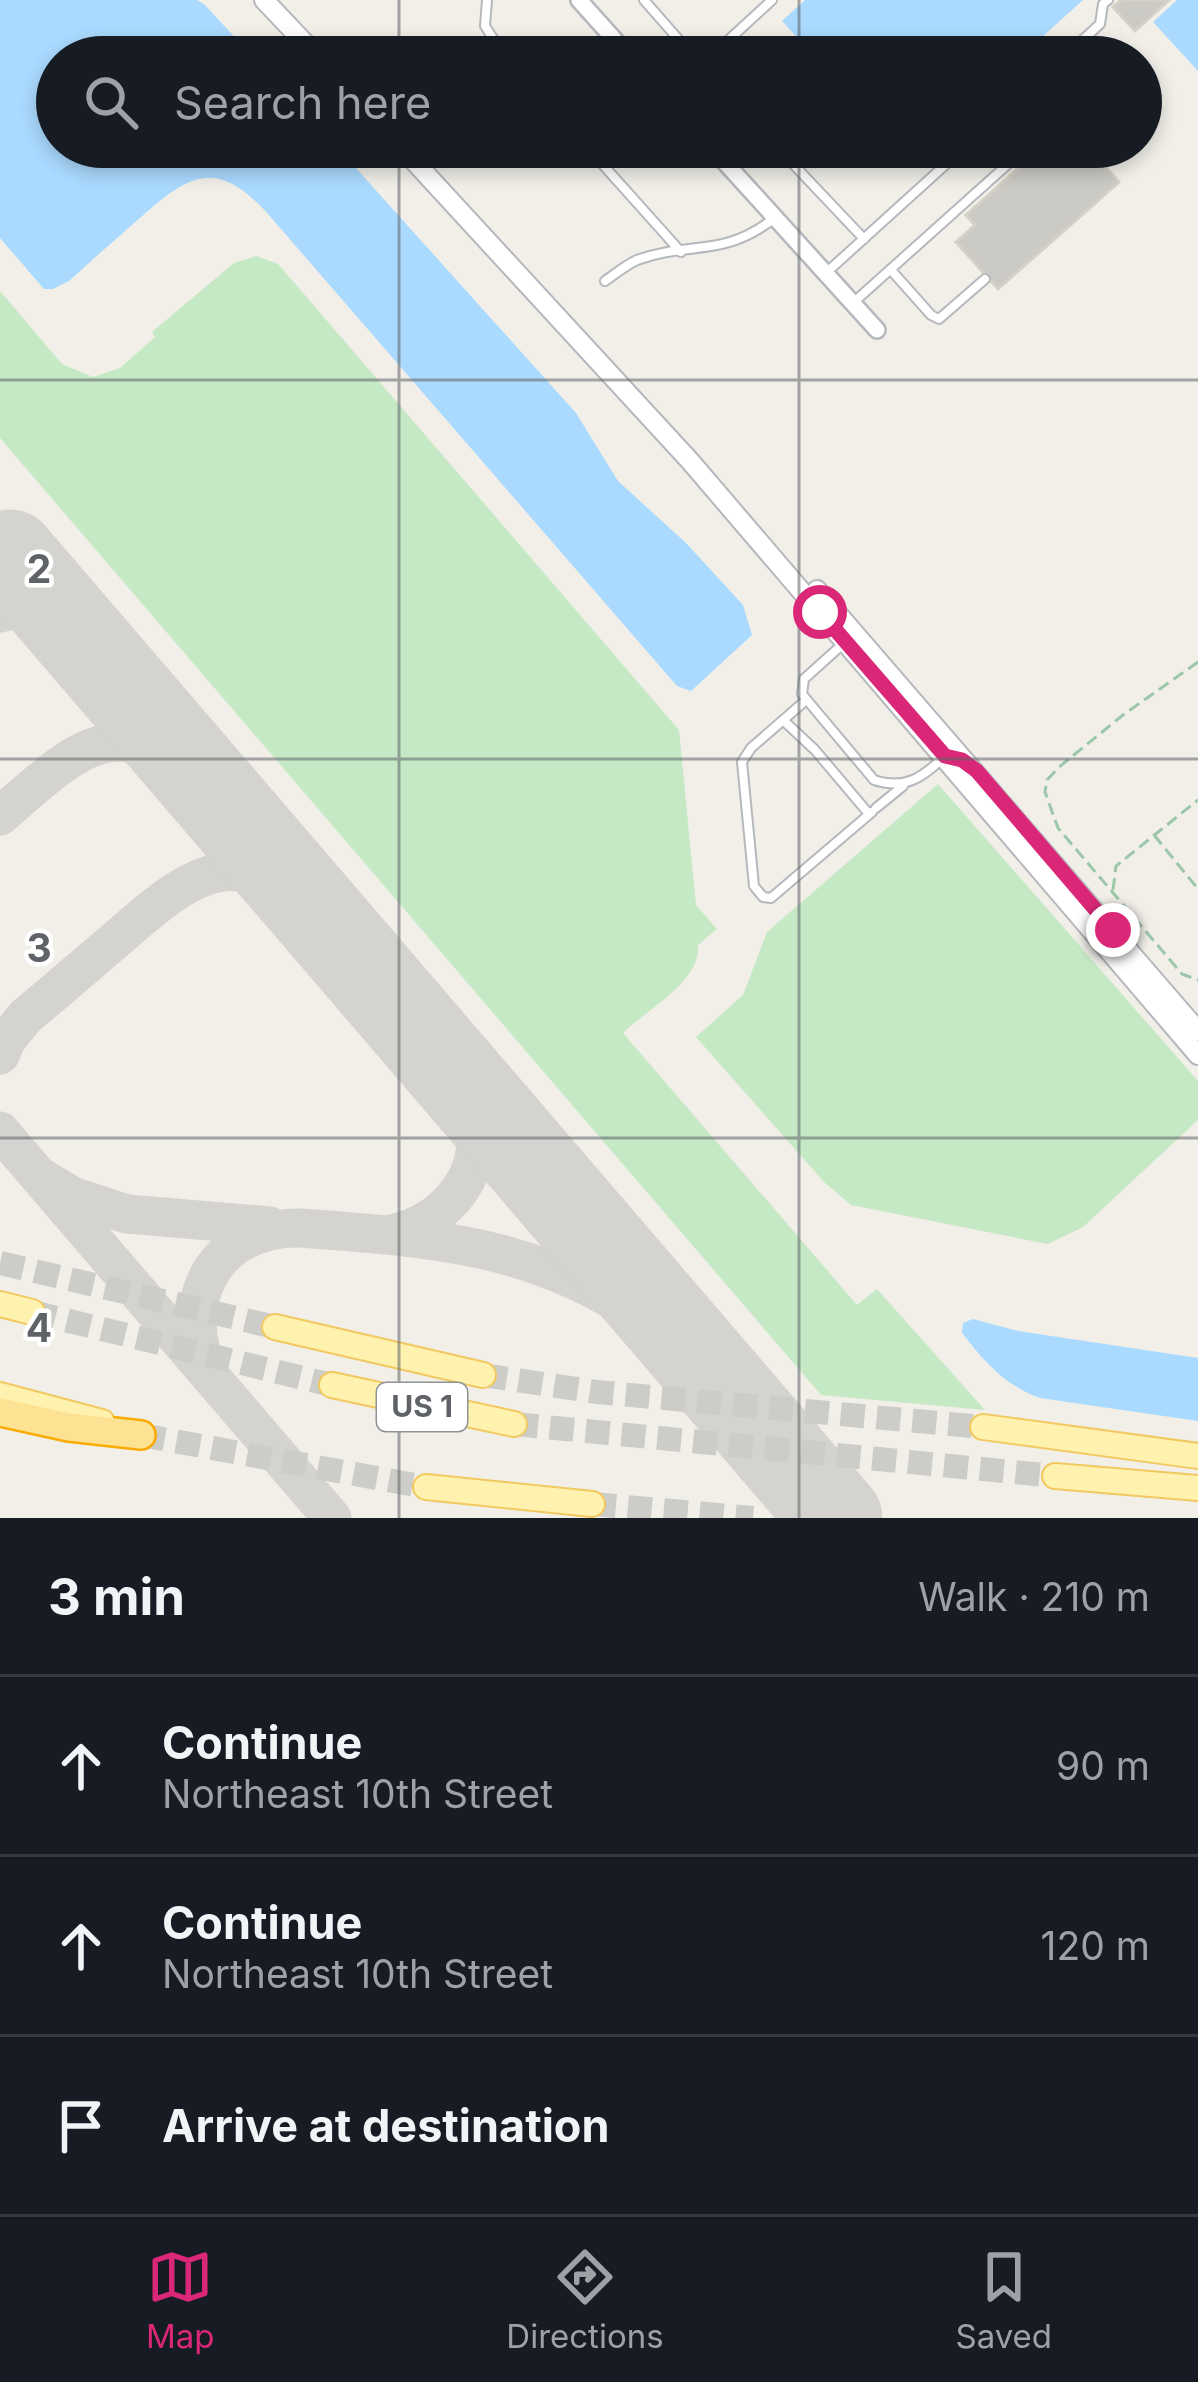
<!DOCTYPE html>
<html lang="en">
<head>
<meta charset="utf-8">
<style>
	body { margin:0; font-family:Inter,sans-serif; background:#242831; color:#f1f3f6 }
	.stop { position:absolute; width:36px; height:36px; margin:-27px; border:9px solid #db2777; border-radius:50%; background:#fff }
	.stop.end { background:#db2777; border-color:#fff; box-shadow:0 3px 12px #0008 }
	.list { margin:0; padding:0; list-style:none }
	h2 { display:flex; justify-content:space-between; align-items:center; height:156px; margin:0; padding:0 48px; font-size:51px }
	h2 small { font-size:39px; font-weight:400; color:#9ea1a6 }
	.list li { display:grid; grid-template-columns:78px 1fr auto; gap:36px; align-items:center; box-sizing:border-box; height:180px; padding:0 48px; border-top:3px solid #363941 }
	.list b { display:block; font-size:45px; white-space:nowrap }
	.list p { margin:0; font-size:39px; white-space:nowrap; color:#9ea1a6 }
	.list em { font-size:39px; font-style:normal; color:#9ea1a6 }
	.icon { flex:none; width:66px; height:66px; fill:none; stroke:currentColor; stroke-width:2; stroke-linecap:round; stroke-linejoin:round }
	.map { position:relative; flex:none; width:1198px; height:1518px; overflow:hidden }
	.search { position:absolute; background:#171b24; box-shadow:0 6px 18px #0003; left:36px; right:36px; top:36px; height:132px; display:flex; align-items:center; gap:30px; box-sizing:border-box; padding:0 42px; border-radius:66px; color:#9ea1a6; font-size:45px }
	.sheet { height:696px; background:#171b24 }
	nav { display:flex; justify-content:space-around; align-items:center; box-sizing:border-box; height:168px; border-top:3px solid #363941; background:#171b24; font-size:33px; color:#9ea1a6 }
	nav a { display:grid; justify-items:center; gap:6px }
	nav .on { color:#db2777 }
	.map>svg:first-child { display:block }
	.green { fill:#c5e8c5 }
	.water { fill:#aadaff }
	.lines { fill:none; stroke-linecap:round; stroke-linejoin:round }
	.taxiway { stroke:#d4d3d0; stroke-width:39 }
	.runway { stroke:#d4d3d0; stroke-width:93 }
	.building { fill:#cccac5; stroke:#d6d1c6; stroke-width:3 }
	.primary-tunnel { stroke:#ccccc8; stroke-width:24; stroke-dasharray:24 12; stroke-linecap:butt }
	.service-casing { stroke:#b5b8bc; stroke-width:12 }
	.minor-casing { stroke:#b5b8bc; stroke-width:20 }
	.tertiary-casing { stroke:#b5b8bc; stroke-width:22 }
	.primary-casing { stroke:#f2c960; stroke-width:28 }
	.motorway-casing { stroke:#f9ab00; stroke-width:32 }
	.path { stroke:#9cc7a9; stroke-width:3; stroke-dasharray:12 6; stroke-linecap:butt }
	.service { stroke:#fff; stroke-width:8 }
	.minor { stroke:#fff; stroke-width:15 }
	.tertiary { stroke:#fff; stroke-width:18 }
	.primary { stroke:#fff2af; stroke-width:24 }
	.motorway { stroke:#fde293; stroke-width:27 }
	.route { stroke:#db2777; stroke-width:15 }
	.grid { fill:none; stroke:#5f6368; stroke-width:3; stroke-opacity:0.55 }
	.labels { text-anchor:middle; stroke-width:9; stroke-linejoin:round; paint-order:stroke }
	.shield { fill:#fff; stroke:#8f9295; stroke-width:3 }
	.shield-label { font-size:30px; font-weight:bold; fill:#5f6368 }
	.grid-label { font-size:39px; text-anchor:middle; font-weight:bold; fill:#5f6368; stroke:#fff; stroke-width:9; stroke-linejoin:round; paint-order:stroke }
</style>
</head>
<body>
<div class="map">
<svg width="1198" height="1518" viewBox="0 0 1198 1518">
	<rect width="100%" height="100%" fill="#f1efe8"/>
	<path class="green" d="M256,256L278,264L285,272L679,730L696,905L717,929L698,945C701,981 650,1007 623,1033L857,1305L877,1289L985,1410L821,1395L0,438V291L62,364L93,377L120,368L155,337L152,332L234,263Z
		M938,784L1198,1081V1120L1083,1227L1048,1244L851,1205L824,1182L696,1037L743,995L767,932Z"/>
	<path class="water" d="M0,0H197L204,4L253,57H57V147H337L576,413L618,481L686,543L743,605L752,635L691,691L677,686L268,214C217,158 191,173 141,217C117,238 93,259 69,281L53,289H44L0,238Z
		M805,0H1083L1020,57H815L782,21Z
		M1177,0H1198V71L1153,22Z
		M973,1319L1018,1331L1198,1358V1421L1040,1398C1004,1385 985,1362 962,1333L963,1323Z"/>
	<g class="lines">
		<path class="taxiway" d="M0,613L49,601
			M0,816C77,749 116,705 207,786
			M0,1055L7,1039L26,1016C60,988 93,959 126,931C198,868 239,843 319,916
			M0,1131L332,1518
			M39,1176L72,1196L127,1214L270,1226
			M395,1233C442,1222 482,1180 475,1128C472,1106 458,1085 448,1066
			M210,1376C175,1303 214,1227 299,1228C423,1237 532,1243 638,1316C671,1338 700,1368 730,1395"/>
		<path class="runway" d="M10,556L836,1518"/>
	</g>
	<path class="building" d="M1121,0H1169L1135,31L1113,7Z
		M1042,147H1088L1119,182L998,289L956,242L975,225L966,215Z"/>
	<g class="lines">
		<path class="primary-tunnel" d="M0,1263L275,1327
			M32,1312L332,1385
			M483,1375L597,1392L983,1427
			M514,1424L1055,1476
			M141,1435L426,1487
			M592,1504L753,1518"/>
		<defs>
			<path id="service" d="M487,0L485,26L505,57
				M644,0L694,57
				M710,57L772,0
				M1064,57L1100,24L1103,4L1108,0
				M587,147L681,252
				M777,147L864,239
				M891,270L931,315L939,319L985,279
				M827,272L965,147
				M605,281C615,274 626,265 637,260C689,241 723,258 773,219
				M854,302L1027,147
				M844,643L804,679L802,694L874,780C905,790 922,778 944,757
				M805,701L751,748L742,762L754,886L763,897L771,898L872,812
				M783,720L815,750L869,814
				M876,808L903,786"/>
			<path id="minor" d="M579,0L630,57
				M711,147L877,330"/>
			<path id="tertiary" d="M264,0L318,57
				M401,147L690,461L1198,1055
				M817,590L1198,1031"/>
			<path id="primary" d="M0,1304L32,1312
				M275,1327L483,1375
				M332,1385L514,1424
				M0,1395L102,1422
				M983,1427L1198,1456
				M1055,1476L1198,1488
				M426,1487L592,1504"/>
			<path id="motorway" d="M0,1412L69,1427L141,1435"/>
		</defs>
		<use href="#service" class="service-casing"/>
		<use href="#minor" class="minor-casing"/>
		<use href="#tertiary" class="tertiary-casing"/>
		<use href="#primary" class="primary-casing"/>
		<use href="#motorway" class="motorway-casing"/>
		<path class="path" d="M1198,662L1123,715L1059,767L1047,780L1045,792L1058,828L1182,974L1198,980
			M1154,835L1198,889
			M1113,890L1116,866L1198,800"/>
		<use href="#service" class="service"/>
		<use href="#minor" class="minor"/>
		<use href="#tertiary" class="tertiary"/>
		<use href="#primary" class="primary"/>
		<use href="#motorway" class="motorway"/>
	</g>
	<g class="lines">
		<path class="route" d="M820,612L945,756L962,760L977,771L1113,930"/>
	</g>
	<path class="grid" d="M399,0V57M799,0V57M399,147V1518M799,147V1518M0,380H1198M0,759H1198M0,1138H1198"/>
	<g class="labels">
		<rect class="shield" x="377" y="1383" width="90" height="48" rx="9"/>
		<g class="shield-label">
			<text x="422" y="1417">US 1</text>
		</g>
	</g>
	<g class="grid-label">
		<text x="39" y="583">2</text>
		<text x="39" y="962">3</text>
		<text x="39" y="1342">4</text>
	</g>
</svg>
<div class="stop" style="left:820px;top:612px"></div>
<div class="stop end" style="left:1113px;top:930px"></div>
<div class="search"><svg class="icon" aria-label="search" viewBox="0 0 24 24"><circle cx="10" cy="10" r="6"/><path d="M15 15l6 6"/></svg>Search here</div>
</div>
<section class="sheet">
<h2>3 min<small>Walk · 210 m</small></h2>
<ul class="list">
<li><svg class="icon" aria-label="ahead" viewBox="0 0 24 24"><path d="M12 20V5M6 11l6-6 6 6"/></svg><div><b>Continue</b><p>Northeast 10th Street</p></div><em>90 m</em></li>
<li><svg class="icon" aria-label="ahead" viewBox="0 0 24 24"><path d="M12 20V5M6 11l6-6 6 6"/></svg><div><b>Continue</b><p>Northeast 10th Street</p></div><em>120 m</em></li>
<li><svg class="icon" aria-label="arrive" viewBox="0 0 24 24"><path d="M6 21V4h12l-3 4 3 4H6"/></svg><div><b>Arrive at destination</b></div></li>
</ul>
</section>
<nav>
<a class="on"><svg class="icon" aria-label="map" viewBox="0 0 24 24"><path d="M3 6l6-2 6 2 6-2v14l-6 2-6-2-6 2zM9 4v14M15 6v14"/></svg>Map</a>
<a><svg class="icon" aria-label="directions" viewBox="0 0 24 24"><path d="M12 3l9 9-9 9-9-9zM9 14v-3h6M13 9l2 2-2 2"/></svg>Directions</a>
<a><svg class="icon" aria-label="saved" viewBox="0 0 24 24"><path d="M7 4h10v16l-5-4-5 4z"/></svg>Saved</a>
</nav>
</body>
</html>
